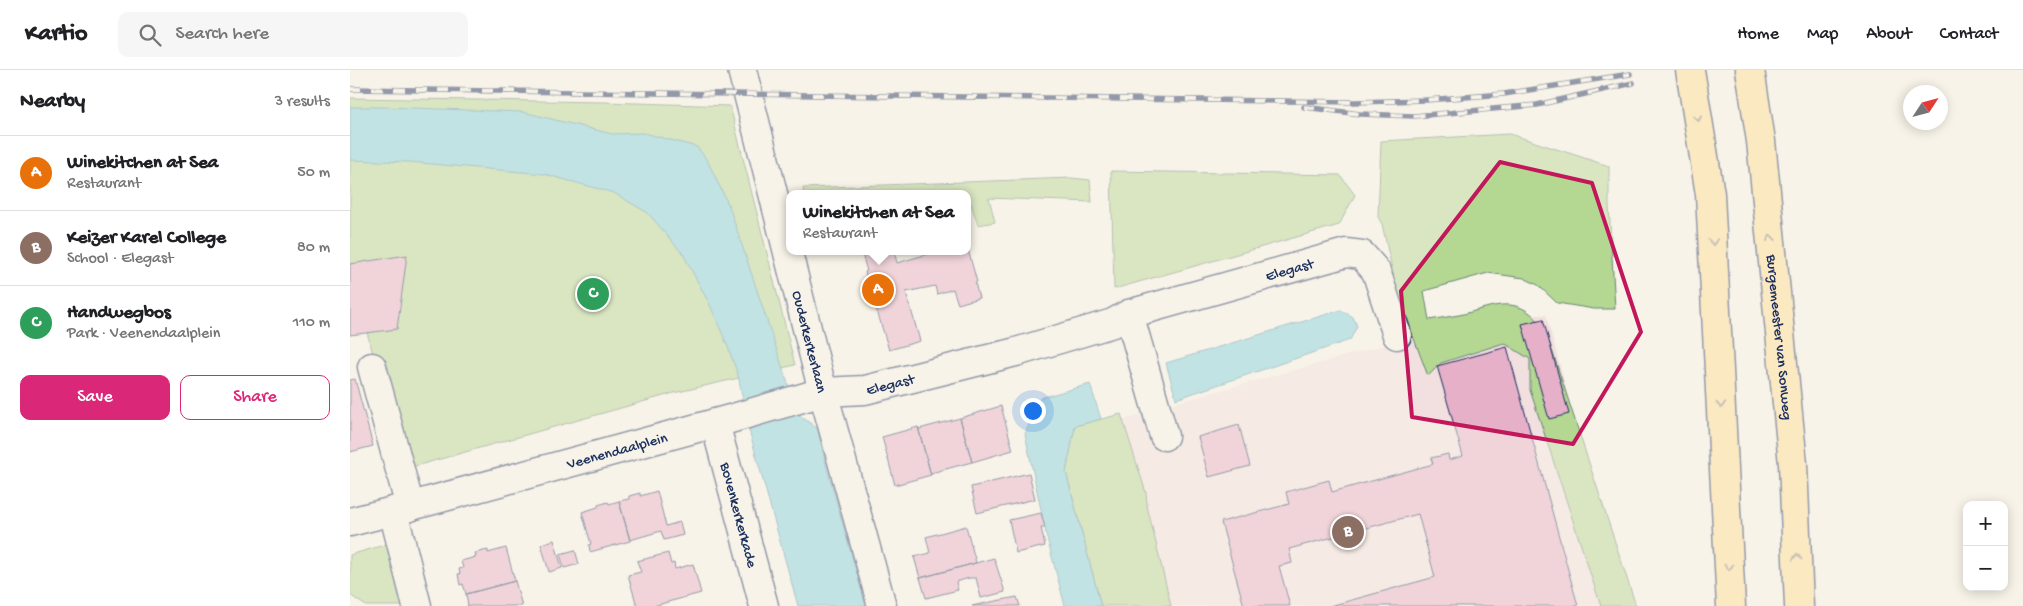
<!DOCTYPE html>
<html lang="en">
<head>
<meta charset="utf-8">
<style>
	body { margin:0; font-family:"Gochi Hand",sans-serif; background:#f6f6f6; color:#202124 }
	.controls { position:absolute; right:15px; bottom:15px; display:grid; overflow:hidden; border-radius:10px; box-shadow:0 2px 12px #0003 }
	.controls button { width:45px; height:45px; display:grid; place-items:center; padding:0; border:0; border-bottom:1px solid #e0e0e0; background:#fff; color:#202124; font:25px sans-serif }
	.compass { position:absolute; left:1553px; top:15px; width:45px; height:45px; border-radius:50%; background:#fff; box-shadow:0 2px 12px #0003; rotate:54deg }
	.you { position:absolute; left:682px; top:340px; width:18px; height:18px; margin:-12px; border:4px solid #fff; border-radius:50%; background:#1a73e8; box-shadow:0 0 0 8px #1a73e833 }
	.badge { display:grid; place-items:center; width:32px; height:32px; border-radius:50%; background:#db2777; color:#fff; font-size:16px; font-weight:700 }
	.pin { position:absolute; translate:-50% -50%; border:2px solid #fff; box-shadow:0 1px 5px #0006 }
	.popup { position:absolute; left:436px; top:120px; width:185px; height:65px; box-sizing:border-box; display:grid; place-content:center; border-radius:10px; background:#fff; filter:drop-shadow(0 1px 4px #0005); font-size:16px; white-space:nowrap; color:#757577 }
	.popup b { font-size:19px; color:#202124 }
	.popup::after { content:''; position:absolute; left:50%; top:100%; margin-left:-10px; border:10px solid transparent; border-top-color:#fff }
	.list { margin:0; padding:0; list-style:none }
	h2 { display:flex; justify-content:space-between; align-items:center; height:65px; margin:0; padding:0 20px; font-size:21px }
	h2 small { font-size:16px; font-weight:400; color:#757577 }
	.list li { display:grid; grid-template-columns:32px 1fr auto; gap:15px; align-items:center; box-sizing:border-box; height:75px; padding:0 20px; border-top:1px solid #e0e0e0 }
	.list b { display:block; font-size:19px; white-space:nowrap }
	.list p { margin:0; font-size:16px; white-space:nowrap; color:#757577 }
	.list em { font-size:16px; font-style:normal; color:#757577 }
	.actions { display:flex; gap:10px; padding:15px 20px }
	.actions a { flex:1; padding:11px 0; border:1px solid #db2777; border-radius:10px; text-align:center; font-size:18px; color:#db2777 }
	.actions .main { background:#db2777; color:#fff }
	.icon { flex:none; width:28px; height:28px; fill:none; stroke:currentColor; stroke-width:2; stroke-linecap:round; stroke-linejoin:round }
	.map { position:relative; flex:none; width:1673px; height:536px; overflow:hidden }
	header { display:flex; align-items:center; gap:30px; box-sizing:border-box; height:70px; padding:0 25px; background:#fff; border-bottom:1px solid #e0e0e0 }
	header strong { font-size:24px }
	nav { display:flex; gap:28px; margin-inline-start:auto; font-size:18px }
	.search { width:350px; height:45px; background:#f6f6f6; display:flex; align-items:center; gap:12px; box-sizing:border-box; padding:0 18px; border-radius:10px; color:#757577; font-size:19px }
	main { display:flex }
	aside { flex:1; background:#fff }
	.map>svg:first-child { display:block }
	.built { fill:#f2dfdf }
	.green { fill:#b4d792; stroke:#688378 }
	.water { fill:#81d0dd; stroke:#5890aa }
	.building { fill:#e6b0c9; stroke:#1b2f5e }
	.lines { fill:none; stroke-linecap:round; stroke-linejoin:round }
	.minor-casing { stroke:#1b2f5e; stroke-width:31 }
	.highway-casing { stroke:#1b2f5e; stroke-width:31 }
	.minor { stroke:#f7f3e8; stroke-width:28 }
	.highway { stroke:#ffdd96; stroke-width:28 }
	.rail-casing { stroke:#1b2f5e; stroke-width:5.5 }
	.rail { stroke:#f7f3e8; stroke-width:4; stroke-dasharray:11; stroke-linecap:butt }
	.oneway { stroke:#8d867a }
	.marked { fill:none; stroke:#c2185b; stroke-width:4; stroke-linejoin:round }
	.labels { text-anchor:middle; stroke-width:4; stroke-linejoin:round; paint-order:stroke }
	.street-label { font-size:15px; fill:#1b2f5e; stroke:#f7f3e8 }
</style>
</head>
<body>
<header>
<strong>Kartio</strong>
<div class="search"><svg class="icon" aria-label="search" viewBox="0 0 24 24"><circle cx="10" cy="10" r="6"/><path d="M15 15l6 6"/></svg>Search here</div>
<nav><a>Home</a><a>Map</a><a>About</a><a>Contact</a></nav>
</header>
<main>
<aside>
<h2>Nearby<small>3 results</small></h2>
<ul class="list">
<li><span class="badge" style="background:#e8710a">A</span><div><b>Winekitchen at Sea</b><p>Restaurant</p></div><em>50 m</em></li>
<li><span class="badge" style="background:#8d6e63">B</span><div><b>Keizer Karel College</b><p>School · Elegast</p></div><em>80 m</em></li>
<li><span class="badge" style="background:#2e9e5b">C</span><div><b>Handwegbos</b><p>Park · Veenendaalplein</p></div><em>110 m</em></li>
</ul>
<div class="actions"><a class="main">Save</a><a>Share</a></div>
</aside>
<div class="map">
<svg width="1673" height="536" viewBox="0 0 1673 536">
	<rect width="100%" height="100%" fill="#f7f3e8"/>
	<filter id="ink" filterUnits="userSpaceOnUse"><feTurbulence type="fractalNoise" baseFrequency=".02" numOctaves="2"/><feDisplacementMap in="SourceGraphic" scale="10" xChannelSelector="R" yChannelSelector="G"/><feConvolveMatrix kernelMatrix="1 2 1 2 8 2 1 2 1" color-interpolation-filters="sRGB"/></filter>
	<g filter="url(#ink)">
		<path class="built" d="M1144,245H1196L1275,536H761L741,362L818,335Z"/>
		<path class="green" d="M0,28L254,32L380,36L445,295L324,323L55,399L5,219L0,220Z
			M1160,64L1259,96V135L1265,239H1244L1207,233L1188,215L1174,208L1138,203L1074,221L1079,250C1089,248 1099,247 1109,245C1133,240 1158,226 1180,243C1188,249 1193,259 1198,268L1286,536H1251L1180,320V289L1154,273L1091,293L1078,306L1048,226L1032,154L1028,147L1031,71Z
			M761,101L990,105L1005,125L989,155L764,219Z
			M722,108L740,110L742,132L639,128L645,152L628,155L621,134H617V124H454L453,118Z
			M771,344L796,423L797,436L821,536H751L716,402L725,356Z
			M41,473L57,536H16L0,525V485Z"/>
		<path class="water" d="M0,37H35L173,42L262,64L294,63L347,77L357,90L379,136L448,344L468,359L475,391L516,536H448L399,360L388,305L378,277L360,235L333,184L298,143L264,123L194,104L59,92L0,90Z
			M991,240L1003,247L1007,256L1000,270L826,329L816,293Z
			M740,314L751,349L725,356L716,402L751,536H715L697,468L675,364L690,328Z"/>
		<path class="building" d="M617,176L627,212L625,213L629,228L608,234L603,219L587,224L585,216L556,222L570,271L539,280L515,202L517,201L511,181H544L547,193L588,181H617Z
			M57,185L47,259L0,265V194Z
			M1193,249L1219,344L1199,349L1172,254Z
			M1157,277L1228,536H980L1085,507L1068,444L939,479L942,493L929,496L940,536H894L871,452L939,434L936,422L979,410L982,422L1083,394L1081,388L1098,384L1099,390L1113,386L1087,296Z
			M5,309L23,376L0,382V310Z
			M651,336L663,380L622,392L610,348Z
			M610,348L622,392L581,403V405L568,357L569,359Z
			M889,355L900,396L859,407L848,367Z
			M568,357L581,405L545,415L532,367Z
			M679,403L685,429L627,443L621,417Z
			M307,421L316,456L330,452L333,465L314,470L311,461L280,470L269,431L279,429V426L290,423V426Z
			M269,431L280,471L240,482L239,475L241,474L232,442L248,437V435L258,432L259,434Z
			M691,443L695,458H691L695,476L666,483L659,450Z
			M616,456L626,493L570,508L564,487L580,483L576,467Z
			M204,470L212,498L199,502L191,474Z
			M156,478L165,511L116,524L113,514L110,515L108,504H110L109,499L113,498L111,491L126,487L125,483L138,480V483Z
			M225,480L229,494L214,498L210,484Z
			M318,483L321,494L324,493L325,499L343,494L351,523L303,536H287L278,505L291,502L287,491Z
			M644,488L655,522L631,528L626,508H619L606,512L608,520L576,528L570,508Z
			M165,511L172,536H117L118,535L116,524Z
			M667,527L670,536H622L646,531Z"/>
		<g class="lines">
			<defs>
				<g id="minor">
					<path id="s1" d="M392,0L473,322L532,536"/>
					<path d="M779,244L814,366"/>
					<path d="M22,297L60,437"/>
					<path id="s2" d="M365,353L414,536"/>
					<path d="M0,452L43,441"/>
					<path id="s3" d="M67,536L43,441L380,349L473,322L515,320L666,282L763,253L779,244L996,183L1012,185L1026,201L1047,265"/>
				</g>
				<g id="highway">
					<path d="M1340,0L1360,124L1381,536"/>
					<path id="s4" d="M1400,0L1411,71L1443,394L1449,536"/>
				</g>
			</defs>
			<use href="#minor" class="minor-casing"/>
			<use href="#highway" class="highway-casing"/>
			<use href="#minor" class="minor"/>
			<use href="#highway" class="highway"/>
			<defs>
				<path id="rail" d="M0,19L1005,32L1076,30L1154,24L1280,4
					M954,37L1010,44L1064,46L1187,35L1283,13"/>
			</defs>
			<use href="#rail" class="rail-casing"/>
			<use href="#rail" class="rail"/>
		</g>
		<defs><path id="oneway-chevron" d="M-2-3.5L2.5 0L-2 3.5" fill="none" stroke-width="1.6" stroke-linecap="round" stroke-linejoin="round" transform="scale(1.25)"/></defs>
		<g class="oneway">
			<use href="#oneway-chevron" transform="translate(1348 48) rotate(81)"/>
			<use href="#oneway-chevron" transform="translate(1421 168) rotate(-96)"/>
			<use href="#oneway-chevron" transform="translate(1363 172) rotate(87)"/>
			<use href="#oneway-chevron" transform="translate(1371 335) rotate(87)"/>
			<use href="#oneway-chevron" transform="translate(1447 487) rotate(-92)"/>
			<use href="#oneway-chevron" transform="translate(1379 497) rotate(87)"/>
		</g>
	</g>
	<path d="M0 0H1673V536H0ZM1150,92L1242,113L1291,262L1223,374L1062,347L1051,221Z" fill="#f7f3e8" fill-opacity=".55" fill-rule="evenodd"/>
	<path class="marked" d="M1150,92L1242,113L1291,262L1223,374L1062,347L1051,221Z"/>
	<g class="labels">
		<g class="street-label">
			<text dy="5" stroke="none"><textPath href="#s3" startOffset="1028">Elegast</textPath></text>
			<text dy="5" stroke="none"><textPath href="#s4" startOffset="269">Burgemeester van Sonweg</textPath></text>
			<text dy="5" stroke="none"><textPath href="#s1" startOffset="280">Ouderkerkerlaan</textPath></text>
			<text dy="5" stroke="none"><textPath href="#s3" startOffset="612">Elegast</textPath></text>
			<text dy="5" stroke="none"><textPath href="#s3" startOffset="330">Veenendaalplein</textPath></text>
			<text dy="5" stroke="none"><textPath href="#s2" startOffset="95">Bovenkerkerkade</textPath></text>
		</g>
	</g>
</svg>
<div class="controls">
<button>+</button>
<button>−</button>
</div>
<svg class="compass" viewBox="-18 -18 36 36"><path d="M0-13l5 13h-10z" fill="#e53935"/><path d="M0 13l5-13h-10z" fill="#757577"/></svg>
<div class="you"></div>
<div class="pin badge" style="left:528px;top:220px;background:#e8710a">A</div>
<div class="popup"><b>Winekitchen at Sea</b>Restaurant</div>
<div class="pin badge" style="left:998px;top:462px;background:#8d6e63">B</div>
<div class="pin badge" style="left:243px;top:224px;background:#2e9e5b">C</div>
</div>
</main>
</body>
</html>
